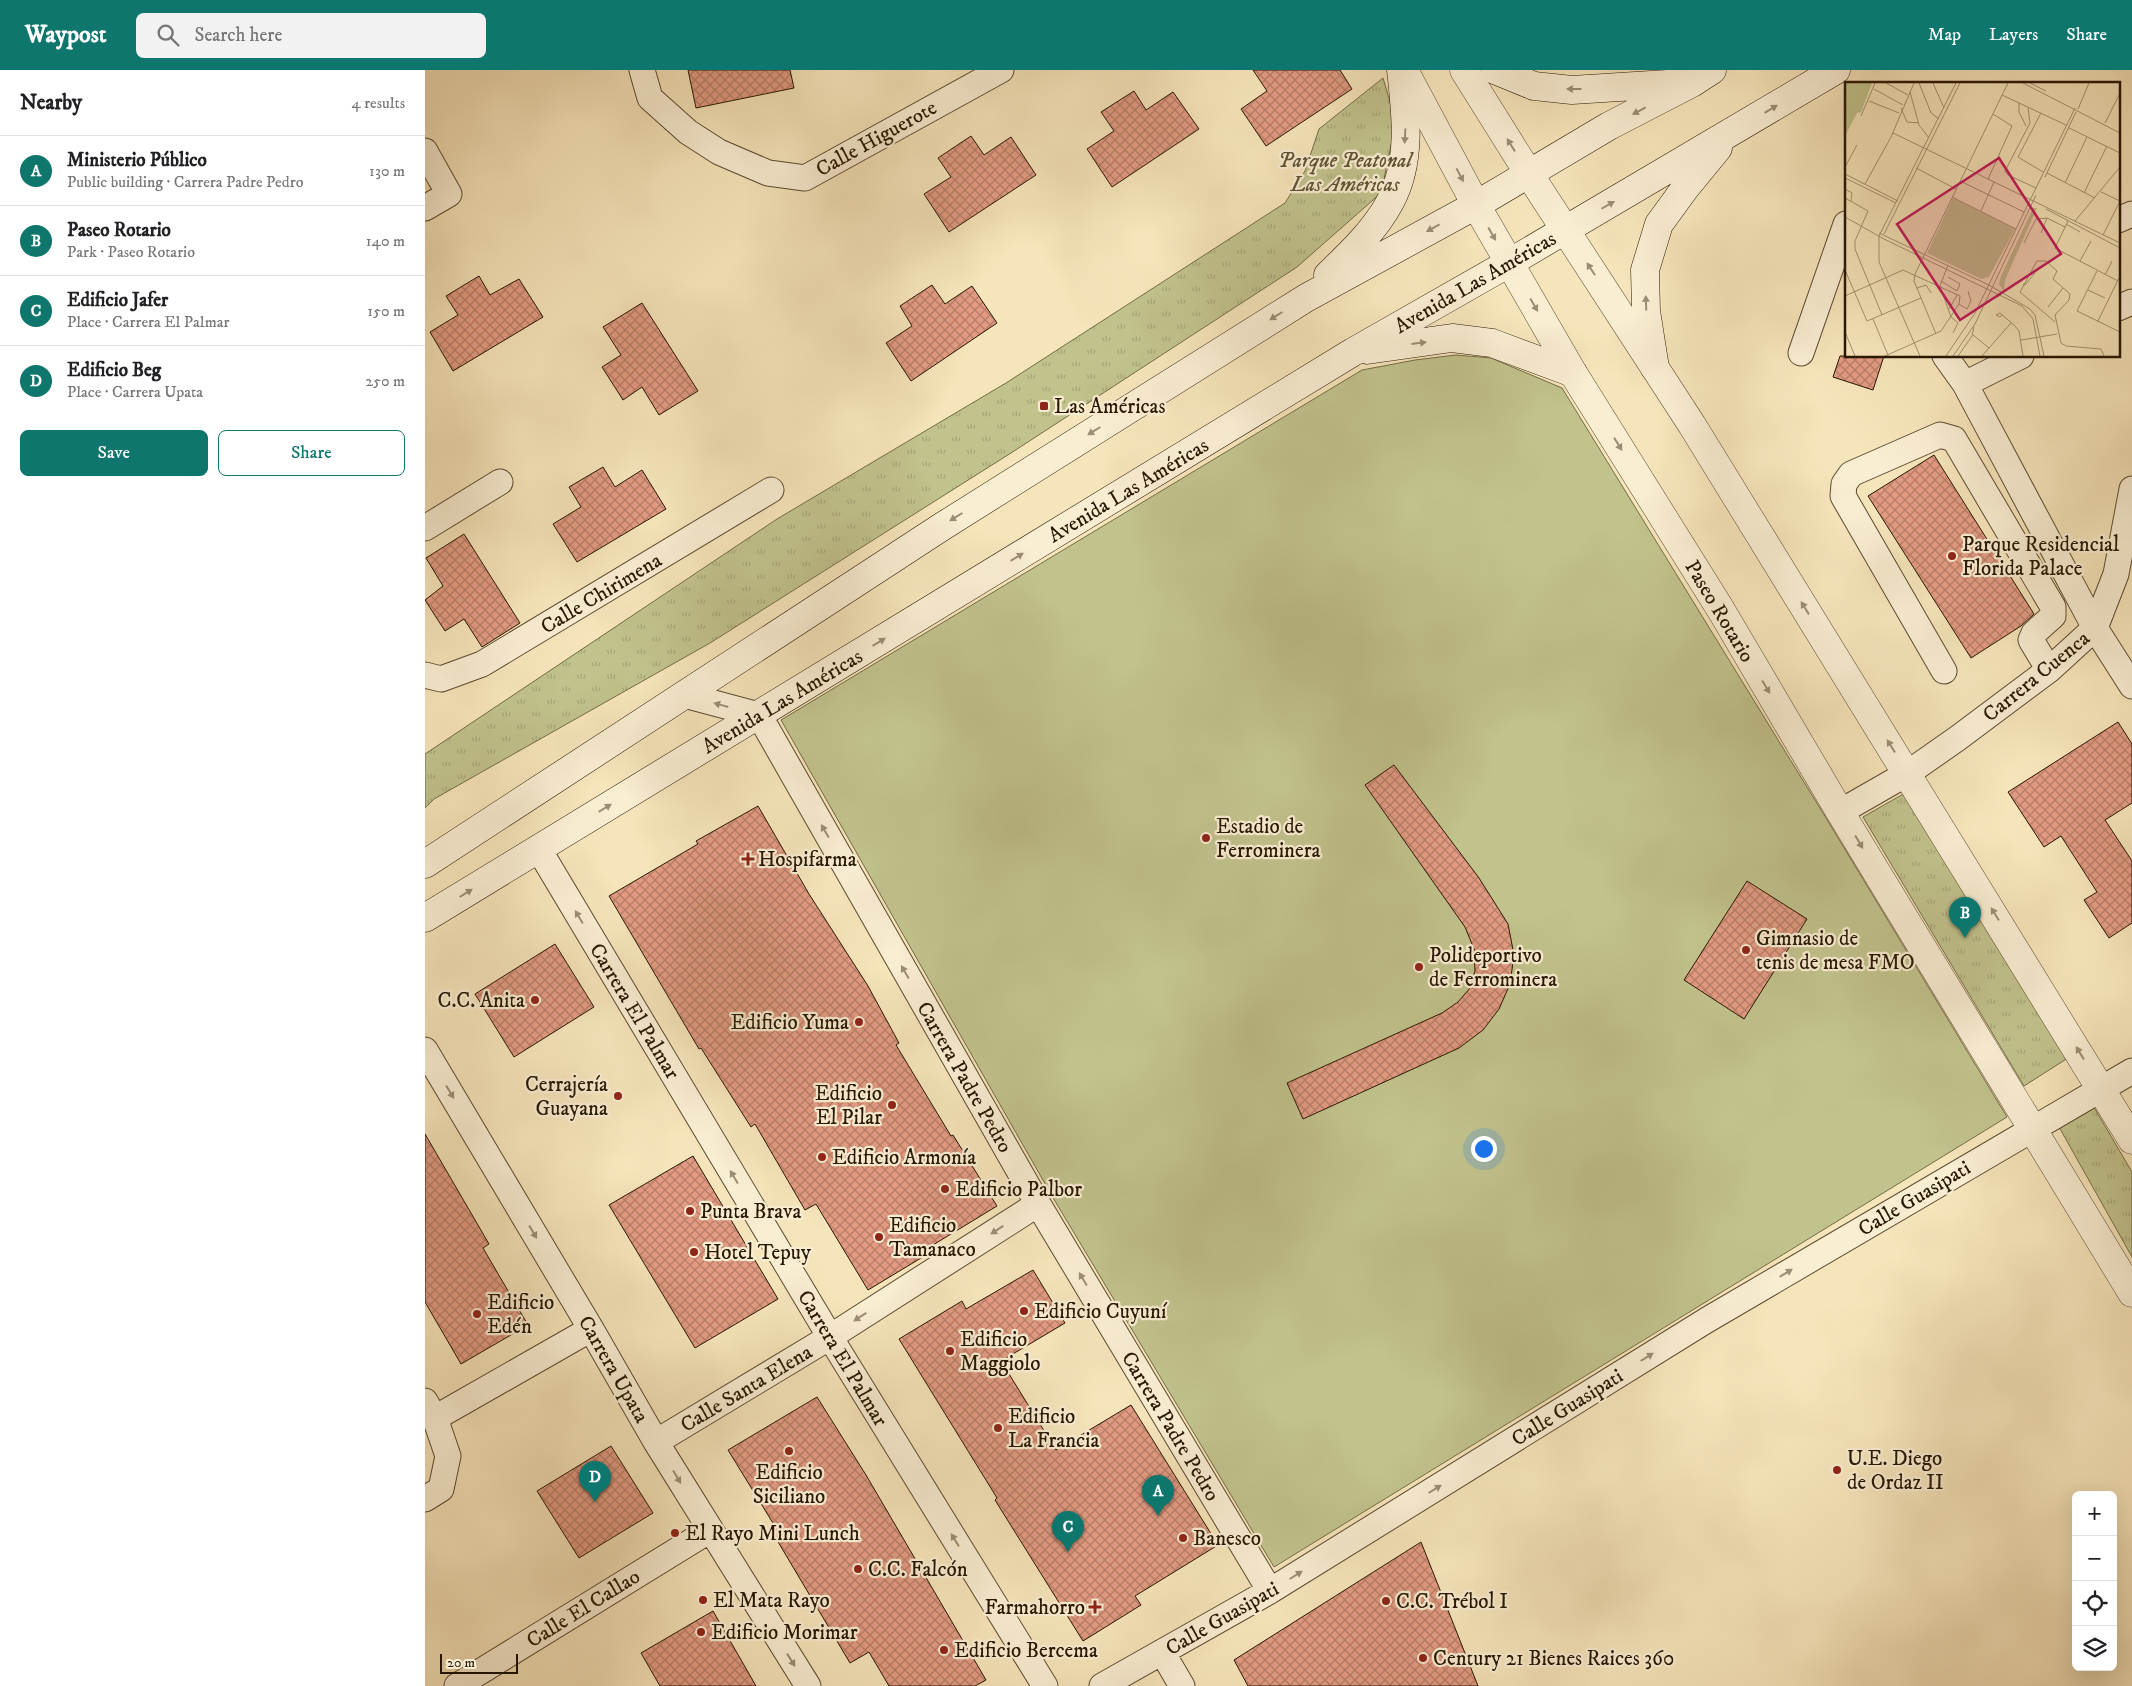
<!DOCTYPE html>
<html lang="en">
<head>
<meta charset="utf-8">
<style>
	body { margin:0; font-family:"IM FELL DW Pica",serif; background:#f2f2f2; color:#202124 }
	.controls { position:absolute; right:15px; bottom:15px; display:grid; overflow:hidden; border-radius:8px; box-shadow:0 5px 20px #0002 }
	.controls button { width:45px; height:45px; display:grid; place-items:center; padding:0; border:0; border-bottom:1px solid #e0e0e0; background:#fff; color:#202124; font:25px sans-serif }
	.scale { position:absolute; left:15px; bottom:12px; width:78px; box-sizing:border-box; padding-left:5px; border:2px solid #281701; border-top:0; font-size:14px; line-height:18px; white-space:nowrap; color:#281701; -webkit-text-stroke:4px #f9edd2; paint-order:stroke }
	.you { position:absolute; left:1058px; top:1078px; width:18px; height:18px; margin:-12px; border:4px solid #fff; border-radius:50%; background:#1a73e8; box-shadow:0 0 0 8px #1a73e833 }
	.badge { display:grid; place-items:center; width:32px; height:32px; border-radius:50%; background:#0f766e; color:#fff; font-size:16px; font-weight:700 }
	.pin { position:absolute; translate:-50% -41px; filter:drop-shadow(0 1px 2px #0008) }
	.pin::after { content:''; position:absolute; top:26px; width:18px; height:15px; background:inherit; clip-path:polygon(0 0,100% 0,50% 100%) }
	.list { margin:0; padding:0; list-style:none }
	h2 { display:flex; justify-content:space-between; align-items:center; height:65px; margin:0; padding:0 20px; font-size:21px }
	h2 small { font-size:16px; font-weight:400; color:#757577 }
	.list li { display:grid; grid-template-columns:32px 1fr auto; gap:15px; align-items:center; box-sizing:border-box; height:70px; padding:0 20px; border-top:1px solid #e0e0e0 }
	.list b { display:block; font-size:19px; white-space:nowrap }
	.list p { margin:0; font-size:16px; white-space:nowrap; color:#757577 }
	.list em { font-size:16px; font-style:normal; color:#757577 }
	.actions { display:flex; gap:10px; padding:15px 20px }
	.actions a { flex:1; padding:11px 0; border:1px solid #0f766e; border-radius:8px; text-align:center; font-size:18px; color:#0f766e }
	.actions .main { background:#0f766e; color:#fff }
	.icon { flex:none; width:28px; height:28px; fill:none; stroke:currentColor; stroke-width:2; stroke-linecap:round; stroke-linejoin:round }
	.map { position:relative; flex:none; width:1707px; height:1616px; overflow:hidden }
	header { display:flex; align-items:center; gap:30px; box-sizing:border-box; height:70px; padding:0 25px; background:#0f766e; color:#fff }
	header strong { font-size:24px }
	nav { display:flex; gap:28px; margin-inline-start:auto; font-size:18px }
	.search { width:350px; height:45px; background:#f2f2f2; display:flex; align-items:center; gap:12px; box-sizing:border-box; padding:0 18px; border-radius:8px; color:#757577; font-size:19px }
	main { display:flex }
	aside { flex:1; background:#fff }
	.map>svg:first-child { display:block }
	.park { fill:url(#park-tufts); stroke:#746c46 }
	.pitch { fill:#c1c28c; stroke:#746c46 }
	.building { fill:url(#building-cross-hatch); stroke:#281701 }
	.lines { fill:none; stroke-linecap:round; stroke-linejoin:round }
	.minor-casing { stroke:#5c4a2f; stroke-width:27 }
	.tertiary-casing { stroke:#5c4a2f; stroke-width:29 }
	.secondary-casing { stroke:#281701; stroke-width:29 }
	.minor { stroke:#f9edd2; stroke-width:25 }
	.tertiary { stroke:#f9edd2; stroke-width:28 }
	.secondary { stroke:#f9edd2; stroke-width:28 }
	.oneway { fill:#9b8d74 }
	.poi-dot { fill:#8f2418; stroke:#f9edd2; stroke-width:2 }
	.labels { text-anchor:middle; stroke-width:4.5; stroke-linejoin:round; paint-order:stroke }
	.street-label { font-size:21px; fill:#281701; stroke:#f9edd2 }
	.park-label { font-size:21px; font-style:italic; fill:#5e5332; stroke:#f9edd2 }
	.poi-label { font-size:21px; fill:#281701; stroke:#f9edd2; text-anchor:start }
	.inset-road { fill:none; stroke:#a49270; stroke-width:1 }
	.view { fill:#c2185b; fill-opacity:0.15; stroke:#c2185b; stroke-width:2.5 }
	.inset-edge { fill:none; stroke:#281701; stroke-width:2.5 }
</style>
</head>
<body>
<header>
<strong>Waypost</strong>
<div class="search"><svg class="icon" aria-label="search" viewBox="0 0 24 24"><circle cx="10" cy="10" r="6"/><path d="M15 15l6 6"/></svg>Search here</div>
<nav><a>Map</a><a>Layers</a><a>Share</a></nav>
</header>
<main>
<aside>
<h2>Nearby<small>4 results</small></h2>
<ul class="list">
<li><span class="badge">A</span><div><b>Ministerio Público</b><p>Public building · Carrera Padre Pedro</p></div><em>130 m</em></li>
<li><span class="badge">B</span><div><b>Paseo Rotario</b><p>Park · Paseo Rotario</p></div><em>140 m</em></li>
<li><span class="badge">C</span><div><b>Edificio Jafer</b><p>Place · Carrera El Palmar</p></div><em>150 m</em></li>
<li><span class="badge">D</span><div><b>Edificio Beg</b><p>Place · Carrera Upata</p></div><em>250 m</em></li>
</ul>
<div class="actions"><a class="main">Save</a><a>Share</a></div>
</aside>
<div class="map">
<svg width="1707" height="1616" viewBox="0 0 1707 1616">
	<defs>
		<pattern id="park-tufts" width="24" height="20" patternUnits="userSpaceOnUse" patternTransform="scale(1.25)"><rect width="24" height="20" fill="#c1c28c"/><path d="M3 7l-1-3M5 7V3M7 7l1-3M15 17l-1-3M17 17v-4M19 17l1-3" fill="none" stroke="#a6a677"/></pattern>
		<pattern id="building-cross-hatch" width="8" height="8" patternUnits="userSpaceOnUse" patternTransform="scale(1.25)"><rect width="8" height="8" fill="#e29b82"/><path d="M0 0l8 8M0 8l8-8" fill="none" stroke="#b77d68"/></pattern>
	</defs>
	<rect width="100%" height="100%" fill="#f6e4ba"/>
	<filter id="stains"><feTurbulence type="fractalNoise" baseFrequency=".004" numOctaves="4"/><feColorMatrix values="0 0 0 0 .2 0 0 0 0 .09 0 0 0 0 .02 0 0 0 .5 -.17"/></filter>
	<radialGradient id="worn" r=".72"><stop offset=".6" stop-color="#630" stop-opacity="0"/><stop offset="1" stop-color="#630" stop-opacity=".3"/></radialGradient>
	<path class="park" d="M958,8L971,52L956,123L872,197L586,383L285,573L9,729L0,738V684L352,449L581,313L860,133L880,101L894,59Z
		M1480,723L1643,988L1599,1016L1438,747Z
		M1667,1034L1707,1102V1187L1634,1057Z"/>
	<path class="pitch" d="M1031,285L1066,288L1137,318L1401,748L1582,1047L849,1497L627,1126L356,650L937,300L990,290Z"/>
	<path class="building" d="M263,0H365L369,18L271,38Z
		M828,0H915L927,19L841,76L816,39L842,21Z
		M709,21L721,40L748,22L774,59L687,117L662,79L689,61L676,42Z
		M546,66L559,85L586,67L611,105L524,162L499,124L526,107L513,88Z
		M54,206L65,225L94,209L118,247L28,301L5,262L33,245L21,226Z
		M507,215L520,234L547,216L572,253L486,311L461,273L487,256L475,236Z
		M217,233L273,321L234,345L217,317L198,330L177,297L196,285L178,257Z
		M1415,286H1459L1448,320L1408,307Z
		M1509,385L1609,544L1596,556L1546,588L1443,426Z
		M178,397L190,417L217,400L241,439L152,492L128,454L156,437L144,417Z
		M39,464L95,553L57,577L39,549L20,561L0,530L18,516L1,488Z
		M1693,652L1707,674V733L1680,750L1707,791V853L1684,868L1659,830L1672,822L1636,766L1619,777L1583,722Z
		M969,695L1054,808L1083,854L1089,885L1085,914L1074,939L1058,960L1034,978L878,1049L862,1013L1017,943L1033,932L1045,918L1050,901L1049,879L1040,857L940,715Z
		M333,736L384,824L443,916L474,973L471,975L526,1066L528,1065L572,1136L503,1178L506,1182L443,1220L391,1134L380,1140L330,1054L326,1057L276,978L274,979L184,826L273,774L271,771Z
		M1322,811L1382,849L1319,949L1259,910Z
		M130,874L169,937L89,987L50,924Z
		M0,1064L64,1174L58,1178L103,1255L36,1294L0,1232Z
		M268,1086L353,1229L270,1278L184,1135Z
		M608,1200L640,1253L576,1291L631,1380L706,1335L793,1475L710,1526L716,1535L658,1571L570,1430L572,1428L474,1269L537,1231L541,1239Z
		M392,1327L441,1405L561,1610L550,1616H464L444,1582L425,1593L346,1460L351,1458L303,1380Z
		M186,1376L228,1443L154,1488L112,1421Z
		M996,1472L1053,1616H823L809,1590Z
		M288,1541L331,1616H235L216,1583Z"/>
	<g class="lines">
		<defs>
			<path id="minor" d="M217,0L225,28L263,62L294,82L343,103L380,108L576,0
				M0,81L24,124L0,138
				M1693,150L1707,144
				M1693,238L1707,232
				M1376,283L1421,154
				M1520,286L1540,314L1670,558L1707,616
				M1540,314L1596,286
				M0,458L75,412
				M1519,601L1418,426L1419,414L1426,404L1515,365L1529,369L1628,537V546L1609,563L1606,570L1624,600
				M0,605L16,609L57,594L346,420
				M259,625L334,645L613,1134L845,1521
				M1415,742L1483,703L1533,668L1624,600L1670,558L1691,504L1707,419
				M113,778L405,1267L620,1616
				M0,980L166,1259L231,1372L383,1616
				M0,1331L10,1348L23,1386L16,1419L0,1429
				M10,1348L166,1259
				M231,1372L405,1267L613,1134
				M737,1582L757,1616
				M32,1616L285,1460
				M677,1616L845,1521L1282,1250L1707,1001"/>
			<path id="tertiary" d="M979,0L1051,135L1148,303L1296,540L1415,742L1707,1223
				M1039,0L1104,104L1267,355L1707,1070"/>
			<path id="secondary" d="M1070,0L1109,16L1147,20L1258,13
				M903,205C926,183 950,160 965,132C987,92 981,43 976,0
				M942,280L1027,268L1067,273L1148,303
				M1230,298L1221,241L1220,200L1234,154L1261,117L1293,78
				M0,794L518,456L881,228L1051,135L1184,56L1267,13L1287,0
				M0,848L928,282L1084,193L1411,0"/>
		</defs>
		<use href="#minor" class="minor-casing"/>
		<use href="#tertiary" class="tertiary-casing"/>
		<use href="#secondary" class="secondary-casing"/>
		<use href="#minor" class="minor"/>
		<use href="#tertiary" class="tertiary"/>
		<use href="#secondary" class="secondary"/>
	</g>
	<defs><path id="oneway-solid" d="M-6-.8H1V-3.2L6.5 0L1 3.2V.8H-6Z" transform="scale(1.25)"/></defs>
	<g class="oneway">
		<use href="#oneway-solid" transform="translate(1149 19) rotate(180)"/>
		<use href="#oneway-solid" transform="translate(1346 39) rotate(-31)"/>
		<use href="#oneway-solid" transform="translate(1214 41) rotate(152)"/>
		<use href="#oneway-solid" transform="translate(980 66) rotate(93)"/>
		<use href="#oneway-solid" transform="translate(1086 75) rotate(-122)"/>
		<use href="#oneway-solid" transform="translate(1035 105) rotate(62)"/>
		<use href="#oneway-solid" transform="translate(1183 135) rotate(-30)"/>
		<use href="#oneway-solid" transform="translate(1008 158) rotate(151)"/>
		<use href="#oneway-solid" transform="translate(1067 164) rotate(60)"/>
		<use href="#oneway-solid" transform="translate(1166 199) rotate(-123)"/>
		<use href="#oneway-solid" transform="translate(1221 233) rotate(-92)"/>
		<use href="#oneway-solid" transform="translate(1109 235) rotate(60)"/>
		<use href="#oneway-solid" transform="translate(851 246) rotate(148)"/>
		<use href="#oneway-solid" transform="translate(994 273) rotate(-7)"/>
		<use href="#oneway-solid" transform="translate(669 361) rotate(148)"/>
		<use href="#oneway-solid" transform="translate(1193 374) rotate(58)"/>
		<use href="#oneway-solid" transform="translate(531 447) rotate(148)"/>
		<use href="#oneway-solid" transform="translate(592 487) rotate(-31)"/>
		<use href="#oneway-solid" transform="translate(1380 538) rotate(-122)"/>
		<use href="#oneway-solid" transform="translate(454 572) rotate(-31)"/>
		<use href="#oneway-solid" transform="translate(1341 617) rotate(59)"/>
		<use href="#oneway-solid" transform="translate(296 635) rotate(-164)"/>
		<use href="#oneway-solid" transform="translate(1466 676) rotate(-122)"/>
		<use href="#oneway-solid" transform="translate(180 738) rotate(-31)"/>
		<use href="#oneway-solid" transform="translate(400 761) rotate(-120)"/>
		<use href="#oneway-solid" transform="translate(1434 772) rotate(59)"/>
		<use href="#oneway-solid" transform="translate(41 823) rotate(-32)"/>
		<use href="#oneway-solid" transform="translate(1570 844) rotate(-122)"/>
		<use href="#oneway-solid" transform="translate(154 847) rotate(-121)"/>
		<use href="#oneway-solid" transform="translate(480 902) rotate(-120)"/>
		<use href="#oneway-solid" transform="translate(1655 983) rotate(-122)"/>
		<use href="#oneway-solid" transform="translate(25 1022) rotate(59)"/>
		<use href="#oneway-solid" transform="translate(309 1107) rotate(-121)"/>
		<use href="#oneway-solid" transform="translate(572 1160) rotate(147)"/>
		<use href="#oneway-solid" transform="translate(108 1162) rotate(59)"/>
		<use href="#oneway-solid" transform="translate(1361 1203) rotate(-31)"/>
		<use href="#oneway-solid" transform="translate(658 1209) rotate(-121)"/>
		<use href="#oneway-solid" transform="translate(435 1247) rotate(147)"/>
		<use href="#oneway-solid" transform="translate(1222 1287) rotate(-32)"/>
		<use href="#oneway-solid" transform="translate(252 1407) rotate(59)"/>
		<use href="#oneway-solid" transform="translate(1010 1419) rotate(-32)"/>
		<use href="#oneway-solid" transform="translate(530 1470) rotate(-122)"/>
		<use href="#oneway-solid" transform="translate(871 1505) rotate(-32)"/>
		<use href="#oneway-solid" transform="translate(366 1590) rotate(58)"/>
	</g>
	<g class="poi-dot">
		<rect x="614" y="331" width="10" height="10" rx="2.5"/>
		<circle cx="1527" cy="486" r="5"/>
		<circle cx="781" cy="768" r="5"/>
		<path d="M320.5 781.5h5v5h5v5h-5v5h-5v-5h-5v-5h5z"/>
		<circle cx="1321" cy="880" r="5"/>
		<circle cx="994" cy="897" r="5"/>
		<circle cx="110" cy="930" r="5"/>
		<circle cx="434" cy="952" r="5"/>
		<circle cx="193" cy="1026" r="5"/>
		<circle cx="467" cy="1035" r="5"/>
		<circle cx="397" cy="1087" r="5"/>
		<circle cx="520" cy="1119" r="5"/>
		<circle cx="265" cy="1141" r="5"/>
		<circle cx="454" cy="1167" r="5"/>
		<circle cx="269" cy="1182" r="5"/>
		<circle cx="599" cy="1241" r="5"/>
		<circle cx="52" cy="1244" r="5"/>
		<circle cx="525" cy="1281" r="5"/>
		<circle cx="573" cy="1358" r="5"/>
		<circle cx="364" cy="1381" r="5"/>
		<circle cx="1412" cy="1400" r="5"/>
		<circle cx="250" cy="1463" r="5"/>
		<circle cx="758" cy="1468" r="5"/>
		<circle cx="433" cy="1499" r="5"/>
		<circle cx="278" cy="1530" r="5"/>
		<circle cx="961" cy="1531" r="5"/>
		<path d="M667.5 1529.5h5v5h5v5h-5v5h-5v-5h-5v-5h5z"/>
		<circle cx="276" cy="1562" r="5"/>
		<circle cx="519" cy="1580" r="5"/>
		<circle cx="998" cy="1588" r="5"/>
	</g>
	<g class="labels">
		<g class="street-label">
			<text transform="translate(451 68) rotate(-29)" y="7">Calle Higuerote</text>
			<text transform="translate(1050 212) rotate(-30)" y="7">Avenida Las Américas</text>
			<text transform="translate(703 420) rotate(-31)" y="7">Avenida Las Américas</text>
			<text transform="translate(176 523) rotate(-31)" y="7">Calle Chirimena</text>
			<text transform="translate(1295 541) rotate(59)" y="7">Paseo Rotario</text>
			<text transform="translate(1611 606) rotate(-39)" y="7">Carrera Cuenca</text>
			<text transform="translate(357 631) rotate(-31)" y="7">Avenida Las Américas</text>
			<text transform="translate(210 941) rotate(59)" y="7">Carrera El Palmar</text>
			<text transform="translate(540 1007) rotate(60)" y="7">Carrera Padre Pedro</text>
			<text transform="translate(1489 1128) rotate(-31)" y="7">Calle Guasipati</text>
			<text transform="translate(418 1288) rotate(59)" y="7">Carrera El Palmar</text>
			<text transform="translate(189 1299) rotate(60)" y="7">Carrera Upata</text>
			<text transform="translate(321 1318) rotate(-31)" y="7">Calle Santa Elena</text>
			<text transform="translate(1142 1337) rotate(-32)" y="7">Calle Guasipati</text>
			<text transform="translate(746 1356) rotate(59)" y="7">Carrera Padre Pedro</text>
			<text transform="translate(158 1538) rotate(-32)" y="7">Calle El Callao</text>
			<text transform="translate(797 1548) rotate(-30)" y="7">Calle Guasipati</text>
		</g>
		<g class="park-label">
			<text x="920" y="97">Parque Peatonal<tspan x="920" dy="24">Las Américas</tspan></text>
		</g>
		<g class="poi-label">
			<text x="629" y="343">Las Américas</text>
			<text x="1537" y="481">Parque Residencial<tspan x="1537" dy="24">Florida Palace</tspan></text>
			<text x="791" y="763">Estadio de<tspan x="791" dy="24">Ferrominera</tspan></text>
			<text x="333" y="796">Hospifarma</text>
			<text x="1331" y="875">Gimnasio de<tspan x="1331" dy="24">tenis de mesa FMO</tspan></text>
			<text x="1004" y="892">Polideportivo<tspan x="1004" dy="24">de Ferrominera</tspan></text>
			<text x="100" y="937" text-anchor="end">C.C. Anita</text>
			<text x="424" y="959" text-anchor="end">Edificio Yuma</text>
			<text x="183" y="1021" text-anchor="end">Cerrajería<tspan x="183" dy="24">Guayana</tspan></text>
			<text x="457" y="1030" text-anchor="end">Edificio<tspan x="457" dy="24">El Pilar</tspan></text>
			<text x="407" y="1094">Edificio Armonía</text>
			<text x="530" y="1126">Edificio Palbor</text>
			<text x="275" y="1148">Punta Brava</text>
			<text x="464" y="1162">Edificio<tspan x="464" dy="24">Tamanaco</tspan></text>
			<text x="279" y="1189">Hotel Tepuy</text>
			<text x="62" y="1239">Edificio<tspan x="62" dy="24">Edén</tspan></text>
			<text x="609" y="1248">Edificio Cuyuní</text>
			<text x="535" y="1276">Edificio<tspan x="535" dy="24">Maggiolo</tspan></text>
			<text x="583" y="1353">Edificio<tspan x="583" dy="24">La Francia</tspan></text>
			<text x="1422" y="1395">U.E. Diego<tspan x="1422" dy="24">de Ordaz II</tspan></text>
			<text x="364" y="1409" text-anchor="middle">Edificio<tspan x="364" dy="24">Siciliano</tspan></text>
			<text x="260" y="1470">El Rayo Mini Lunch</text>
			<text x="768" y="1475">Banesco</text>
			<text x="443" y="1506">C.C. Falcón</text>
			<text x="288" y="1537">El Mata Rayo</text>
			<text x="971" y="1538">C.C. Trébol I</text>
			<text x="660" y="1544" text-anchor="end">Farmahorro</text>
			<text x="286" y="1569">Edificio Morimar</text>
			<text x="529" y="1587">Edificio Bercema</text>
			<text x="1008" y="1595">Century 21 Bienes Raices 360</text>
		</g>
	</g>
	<g transform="translate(1420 12)">
		<rect width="275" height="275" fill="#f6e4ba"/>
		<path d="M0,1H27L16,30L12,31L0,54ZM188,126H192L160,198L159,209L154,202L156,194Z" fill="#c1c28c"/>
		<path d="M108,116L170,147L144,195L136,197L82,171Z" fill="#c1c28c"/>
		<path class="inset-road" d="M41,1L63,13M74,1L86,31L94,37M88,1L99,26M178,1L275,51M185,1L201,9M29,7L58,23M65,10L74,43L84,56M157,13L221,43M24,19L54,31M174,21V30L181,44M183,25L185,41M56,26L62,40L74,41M233,27L244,1M196,31L173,75L198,90M16,34L30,1M260,41L275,11M224,46L275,71M48,51L275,161M0,85L12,63M71,86L111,107M202,91L250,116M0,92L53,119M163,93L160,89L185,41M163,93L191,106M200,95L231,30M0,96L51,121M143,97L167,44L148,32M115,99L179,130M220,101L242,55M20,102L46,55L69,1M0,107L7,111L6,119M256,110L275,119M239,111L262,64M107,115L171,147M0,116L23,129L10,159V167L37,233M201,127L275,166M136,129L149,100M0,135L39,157L177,224L188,237L195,274M223,139L210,166L273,199M230,139L275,85M221,142L235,150M34,151L144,203L185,227L190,233L199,274M196,151L202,136M39,152L115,1M258,153L275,119M179,161L191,137L202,136L220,145M235,179L246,159M103,183L95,204L106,235L113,241L108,251M0,188L22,239L76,216M252,189L232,229L275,250M260,193L267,179M96,199L112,209L115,202L103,195M178,202L180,203L190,191M72,206L81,203L86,211M243,208L260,216M0,214L58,188L115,214L114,222L96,249L40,274M141,220L156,213M114,222L122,227L126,219L123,209M203,225L218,206M104,227L112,213M157,233L155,235L151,233L155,231L170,244L174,249L178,274M28,237L43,273M253,239L275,194M210,240L175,210L192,179H201L212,189L208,197L225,212L224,218L210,233L216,261L221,264L256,267L259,274M0,250L10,274M91,252L69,199L70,192L163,1M128,253L144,266M176,258L212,252M75,274L34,180V154L111,1M101,274L130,231L230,26M108,274L130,242L191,113M113,274L127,254L129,245M137,274L166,241"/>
		<path class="view" d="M154,76L216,172L115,238L52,142Z"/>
		<rect width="275" height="275" class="inset-edge"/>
	</g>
	<rect width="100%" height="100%" filter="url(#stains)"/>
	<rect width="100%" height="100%" fill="url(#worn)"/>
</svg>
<div class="controls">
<button>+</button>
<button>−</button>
<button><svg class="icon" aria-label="locate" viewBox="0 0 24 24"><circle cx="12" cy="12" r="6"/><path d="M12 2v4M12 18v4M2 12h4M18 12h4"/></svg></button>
<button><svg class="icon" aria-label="layers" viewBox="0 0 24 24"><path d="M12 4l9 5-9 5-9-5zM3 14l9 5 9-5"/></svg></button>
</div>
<div class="scale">20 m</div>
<div class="you"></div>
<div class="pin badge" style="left:733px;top:1446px">A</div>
<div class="pin badge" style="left:1540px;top:868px">B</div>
<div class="pin badge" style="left:643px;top:1482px">C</div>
<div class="pin badge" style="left:170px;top:1432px">D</div>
</div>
</main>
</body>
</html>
